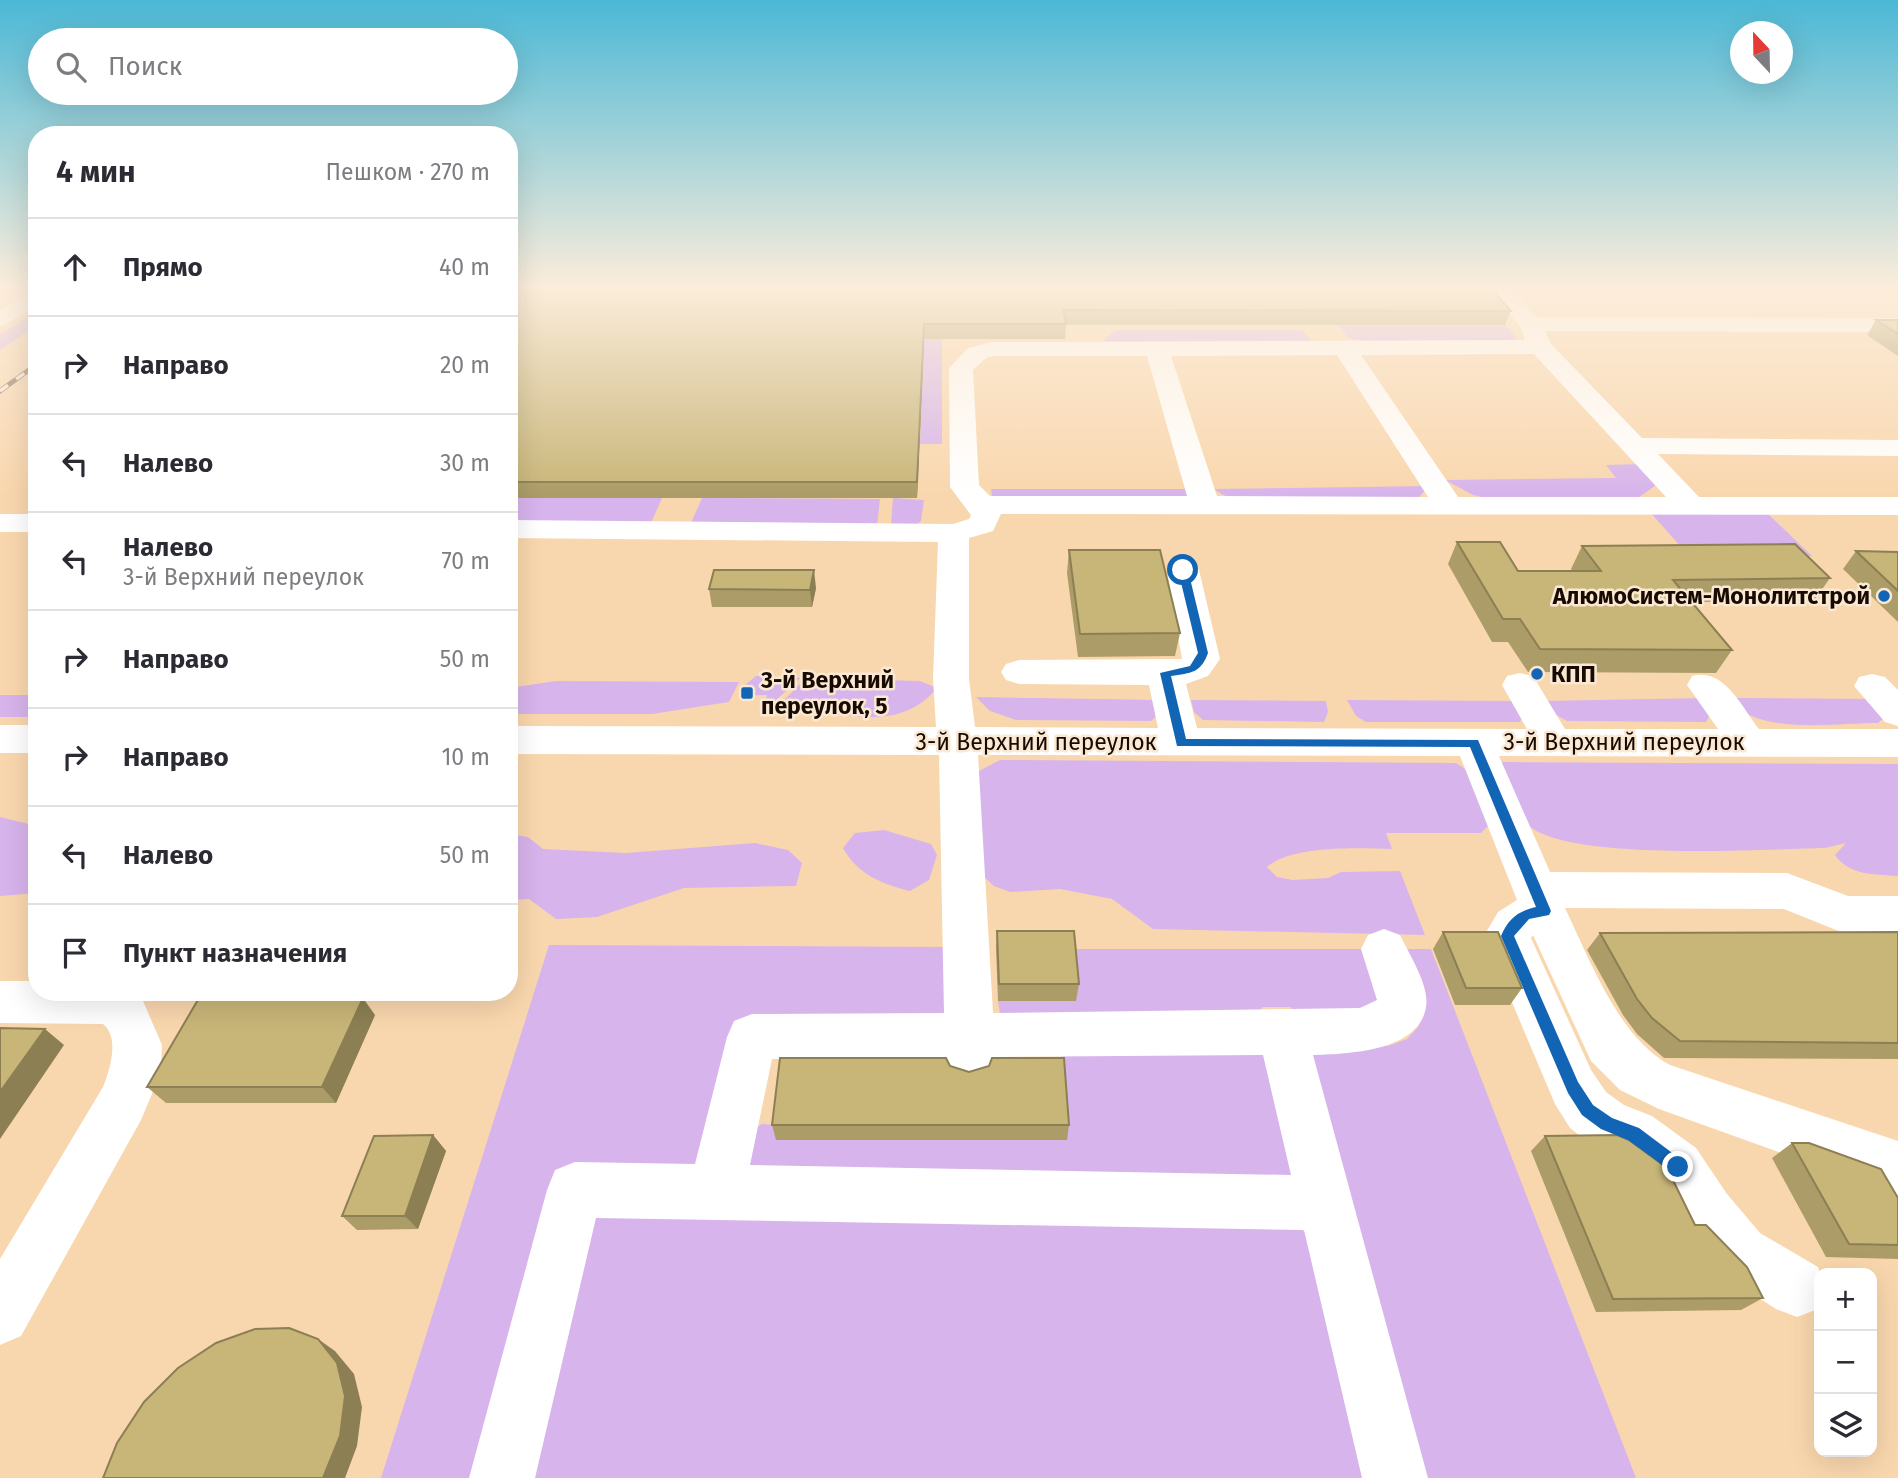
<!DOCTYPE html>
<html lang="ru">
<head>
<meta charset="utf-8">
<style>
	body { margin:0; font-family:"Fira Sans",sans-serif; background:#f7f7f7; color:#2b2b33 }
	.controls { position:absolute; right:21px; bottom:21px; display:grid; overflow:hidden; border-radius:14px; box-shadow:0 7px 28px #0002 }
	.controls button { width:63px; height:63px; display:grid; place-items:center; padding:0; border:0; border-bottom:2px solid #e1e1e2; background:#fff; color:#2b2b33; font:35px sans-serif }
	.compass { position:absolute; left:1730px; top:21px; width:63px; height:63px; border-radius:50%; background:#fff; box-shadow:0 7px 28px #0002; rotate:338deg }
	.stop { position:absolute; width:21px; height:21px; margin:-16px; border:5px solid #1265b4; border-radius:50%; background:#fff }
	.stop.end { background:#1265b4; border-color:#fff; box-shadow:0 2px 7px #0008 }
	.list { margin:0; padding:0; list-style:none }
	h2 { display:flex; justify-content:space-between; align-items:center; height:91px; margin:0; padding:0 28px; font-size:30px }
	h2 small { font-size:23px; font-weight:400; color:#7c7c81 }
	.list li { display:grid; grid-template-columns:46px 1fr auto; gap:21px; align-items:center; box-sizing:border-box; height:98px; padding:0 28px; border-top:2px solid #e1e1e2 }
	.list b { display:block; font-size:26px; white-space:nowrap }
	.list p { margin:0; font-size:23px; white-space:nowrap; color:#7c7c81 }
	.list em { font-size:23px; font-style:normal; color:#7c7c81 }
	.icon { flex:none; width:38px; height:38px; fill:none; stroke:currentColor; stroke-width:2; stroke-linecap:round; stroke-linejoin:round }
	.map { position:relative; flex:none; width:1898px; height:1478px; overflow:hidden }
	.search { position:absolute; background:#fff; box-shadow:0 7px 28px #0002; left:28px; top:28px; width:490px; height:77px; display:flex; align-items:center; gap:18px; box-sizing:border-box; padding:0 24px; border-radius:38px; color:#7c7c81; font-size:26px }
	.panel { position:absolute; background:#fff; box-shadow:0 7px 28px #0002; left:28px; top:126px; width:490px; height:875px; border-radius:28px }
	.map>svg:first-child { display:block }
	.green { fill:#d7b4ec }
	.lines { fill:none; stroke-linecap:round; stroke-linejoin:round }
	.minor { fill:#fff; fill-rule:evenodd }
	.rail-casing { stroke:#826a52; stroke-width:5 }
	.rail { stroke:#f9e8d3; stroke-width:3.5; stroke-dasharray:10; stroke-linecap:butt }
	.wall { fill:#ac9c67 }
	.shaded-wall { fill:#8c7f54 }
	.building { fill:#c8b578; stroke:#8c7f54; stroke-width:2 }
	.route { fill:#1265b4 }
	.poi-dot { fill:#1265b4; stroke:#f9e8d3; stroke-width:2.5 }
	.labels { text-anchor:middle; stroke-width:5; stroke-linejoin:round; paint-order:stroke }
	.poi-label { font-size:23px; font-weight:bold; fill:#180a00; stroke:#f9e8d3; text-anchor:start }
	.street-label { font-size:23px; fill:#180a00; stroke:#f9e8d3 }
</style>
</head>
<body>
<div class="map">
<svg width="1898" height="1478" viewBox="0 0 1898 1478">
	<rect width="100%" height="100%" fill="#f9d7ae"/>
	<path class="green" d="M37,312V325L0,350V334Z
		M1339,325H1505L1517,338L1507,344L1379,343L1348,338Z
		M1115,330H1302L1313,342L1101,343Z
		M924,339H942V444H920Z
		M1643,464L1659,483L1635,500H1495L1473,495L1445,480L1616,478L1606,465Z
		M1428,486L1417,500L1231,499L1213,489Z
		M991,489H1185L1192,491L1184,499H1001L992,496Z
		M509,498H662L651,523L509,522Z
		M702,498L880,499L877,526L691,523Z
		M893,498L924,500L921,521L915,526L891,525Z
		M1650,512L1768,514L1812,556H1689Z
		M756,676L800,678L774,702L765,703L767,695L739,696L744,686Z
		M806,678L920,681L937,688C900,733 846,714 794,708L782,702Z
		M556,681L739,682L729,702L652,714H509V688Z
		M0,695H37V717H0Z
		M976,697L1160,700L1161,712L1151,721L1016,720L990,711Z
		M1706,698L1712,711L1706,722L1567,721L1551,712L1542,701Z
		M1726,698L1874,699L1886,716L1878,723C1832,723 1758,736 1726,698Z
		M1191,700L1326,701L1328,712L1324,722L1203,720L1194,712Z
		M1347,700L1520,701L1524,713L1520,722H1366L1356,716Z
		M1000,760L1456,763L1479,778L1496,818L1481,833H1386L1392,849C1358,848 1292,845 1267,867L1277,877L1293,880L1328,878L1341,872L1400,871L1425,935L1153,929L1112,899L1060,889L1010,892L994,886L983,876L977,772Z
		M1497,762L1898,764V876C1875,874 1849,876 1835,855L1846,843L1825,848C1766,849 1568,862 1528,825C1517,815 1504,777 1497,762Z
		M0,817L37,826V893L0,896Z
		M884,830L931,844L937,855L929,880L910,891C882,884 857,874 843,848L855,833Z
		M509,834L528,837L543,849L626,853L755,843L788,850L802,863L796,886L684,888L597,917L556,919L529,899L509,900Z
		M549,945L953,947L956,996L942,1016L740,1022L701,1168L565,1173L484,1478H381Z
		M1071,949H1374L1384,1005L1295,1022L1291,1007H1263L1249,1020L1000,1014L998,1001H1076Z
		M1396,949H1431L1636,1478H1412L1300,1048L1388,1046L1407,1039L1419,1026L1420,1008Z
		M1061,1044L1260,1047L1274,1063L1298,1177L741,1170L746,1134L762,1124L778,1125L1061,1074Z
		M600,1214L1297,1226L1312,1238L1373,1478H518L585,1229Z"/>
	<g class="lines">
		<path class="minor" d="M1487,288H1510L1537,317L1898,318V332L1545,331L1551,344L1642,438L1898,440V456L1658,454L1699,497H1898V515L1001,514L993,531L969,538V679L975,727L1158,728L1149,685L1019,684L1006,680L1001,672L1006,664L1019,660L1182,659L1167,570L1172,563L1183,560L1194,563L1199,570L1220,659L1208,676L1186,684L1197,728L1527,729L1502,685L1507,676L1520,673L1533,676L1565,729H1718L1687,685L1692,676C1724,667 1741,706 1759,729H1898V757L1499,756L1550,872L1787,873L1848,896H1898V934H1846L1784,909L1565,908C1590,960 1618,1037 1670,1065L1898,1141V1195L1659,1109L1620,1090L1591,1061L1533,935L1531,938L1591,1070L1606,1092L1624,1105L1652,1116L1696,1148L1727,1194L1760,1233L1818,1267L1820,1273L1818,1309L1797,1317L1776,1309L1720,1273L1687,1234L1658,1186L1614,1153L1588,1142L1570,1128L1555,1104L1484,936L1498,912L1517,900L1460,756L978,755L993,1013L1360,1008L1377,1000L1361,949L1368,935L1384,929L1400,935C1409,954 1430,986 1426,1007C1419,1052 1346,1054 1313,1055L1428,1478H1362L1304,1230L596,1218L535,1478H469L547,1190L555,1170L575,1162L695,1164L727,1037L734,1021L752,1014L944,1013L939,755L509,754V726L936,727L933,679L938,542L509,538V520L953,524L969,519L971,515L950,487L949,368L968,348L992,342L1525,340L1520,326ZM1534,354L1666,497H1458L1361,355ZM1337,355L1428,497L1217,496L1171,356ZM993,356H1147L1187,496H990L979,485L973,370L986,358ZM1263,1055L1291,1175L750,1165L772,1059L944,1058L951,1079L969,1085L987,1079L994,1057Z
			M37,289V306L0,327V310Z
			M0,514H37V532H0Z
			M1872,674L1885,677L1898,690V726L1885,722L1854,686L1859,677Z
			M0,725H37V753H0Z
			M0,981H37V992L140,994L162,1045L161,1066L154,1089L141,1120L21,1336L0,1345V1259L103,1087C110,1070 120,1037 103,1024L0,1023Z"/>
		<defs>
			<path id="rail" d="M0,391L37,364"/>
		</defs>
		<use href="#rail" class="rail-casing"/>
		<use href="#rail" class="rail"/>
	</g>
	<path class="wall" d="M509,288L1511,311L1505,325H1066L1065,339H924L917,498H509Z
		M1876,320H1898V356L1867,335Z
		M1457,542L1518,571H1572L1571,569L1582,546L1830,578L1814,601L1692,602L1732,650L1716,673L1528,672L1508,642H1492L1448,564Z
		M1069,550L1180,633L1175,656L1078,657L1067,573Z
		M1856,551L1898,552V622L1843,569Z
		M816,588L812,607H712L709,589Z
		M997,931L1079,984L1076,1001H998L996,948Z
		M1443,932L1522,988L1510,1005H1455L1433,949Z
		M1898,932V1059L1664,1058L1637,1034L1623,1015L1587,950L1600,933Z
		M375,1015L336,1103H166L147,1087Z
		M772,1125H1069L1067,1140H776Z
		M433,1135L446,1151L418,1229L357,1230L342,1216Z
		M1545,1136L1695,1225L1763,1298L1741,1310L1596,1312L1531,1151Z
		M1792,1143L1898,1198V1259L1826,1257L1772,1158Z"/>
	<path class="shaded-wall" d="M924,324V339L917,498V482Z
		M814,570L816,588L812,607L810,590Z
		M363,998L375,1015L336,1103L322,1087Z
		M45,1029L64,1045L0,1139V1092Z
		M433,1135L446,1151L418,1229L405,1216Z
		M318,1339L335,1351L354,1374L362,1407L357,1446L345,1478H323Z"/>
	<path class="building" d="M509,288H1491L1511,311L1063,310L1066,324H924L917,482H509Z
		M1876,320H1898V334Z
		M1457,542H1500L1518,571H1601L1582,546L1795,544L1830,578L1673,580L1732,650L1540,649L1520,619H1503Z
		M1069,550H1160L1180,633L1080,634Z
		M1856,551L1898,552V591Z
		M714,570H814L810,590L709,589Z
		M997,931H1074L1079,984H999Z
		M1443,932H1498L1522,988H1466Z
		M1898,932V1043L1680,1041L1652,1018L1637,999L1600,933Z
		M199,998H363L322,1087H147Z
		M0,1028L45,1029L0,1092Z
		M780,1058H946L950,1066L969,1072L989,1066L992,1058H1064L1069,1125H772Z
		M433,1135L405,1216H342L374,1136Z
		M1617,1135L1629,1140L1667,1168L1695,1225H1706L1747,1267L1763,1298L1613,1299L1545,1136Z
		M1792,1143H1809L1881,1169L1898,1198V1245L1849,1244Z
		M289,1328L318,1339L337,1363L345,1396L340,1436L323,1478H103L117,1443L144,1402L178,1368L216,1343L255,1329Z"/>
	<linearGradient id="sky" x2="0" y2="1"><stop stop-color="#4bb8d6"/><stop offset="0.58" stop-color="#fceddb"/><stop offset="1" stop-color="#fceddb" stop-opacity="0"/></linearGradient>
	<rect width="1898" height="495" fill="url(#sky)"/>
	<path class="route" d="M1183,567L1188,570L1208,653C1201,673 1191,673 1171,676L1186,739L1478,740L1551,911L1549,915L1529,919L1514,936L1578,1082L1593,1105L1612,1118L1639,1128L1683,1161V1172H1672L1628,1140L1601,1129L1582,1115L1568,1093L1501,936C1508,919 1518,911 1536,907L1470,747L1177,746L1160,673L1190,666L1198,653L1178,570Z"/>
	<g class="poi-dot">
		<circle cx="1884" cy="596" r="7"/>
		<circle cx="1537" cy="674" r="7"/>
		<rect x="740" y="686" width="14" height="14" rx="3.5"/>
	</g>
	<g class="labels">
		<g class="poi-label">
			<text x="1870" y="604" text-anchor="end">АлюмоСистем-Монолитстрой</text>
			<text x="1551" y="682">КПП</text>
			<text x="761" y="688">3-й Верхний<tspan x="761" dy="26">переулок, 5</tspan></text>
		</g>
		<g class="street-label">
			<text x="1036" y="750">3-й Верхний переулок</text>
			<text x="1624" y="750">3-й Верхний переулок</text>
		</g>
	</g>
</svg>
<div class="controls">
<button>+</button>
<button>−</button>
<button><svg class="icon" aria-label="layers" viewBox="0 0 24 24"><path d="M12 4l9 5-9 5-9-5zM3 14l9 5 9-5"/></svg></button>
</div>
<svg class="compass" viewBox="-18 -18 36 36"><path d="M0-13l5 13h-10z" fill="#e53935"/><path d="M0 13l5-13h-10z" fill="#7c7c81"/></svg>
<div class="stop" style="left:1183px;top:570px"></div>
<div class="stop end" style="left:1678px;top:1167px"></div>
<div class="search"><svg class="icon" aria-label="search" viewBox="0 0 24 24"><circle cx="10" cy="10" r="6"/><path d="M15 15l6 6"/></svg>Поиск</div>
<section class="panel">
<h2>4 мин<small>Пешком · 270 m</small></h2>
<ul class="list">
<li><svg class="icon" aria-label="ahead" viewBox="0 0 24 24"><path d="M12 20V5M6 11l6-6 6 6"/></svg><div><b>Прямо</b></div><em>40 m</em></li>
<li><svg class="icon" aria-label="right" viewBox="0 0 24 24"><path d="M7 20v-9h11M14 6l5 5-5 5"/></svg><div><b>Направо</b></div><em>20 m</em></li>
<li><svg class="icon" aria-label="left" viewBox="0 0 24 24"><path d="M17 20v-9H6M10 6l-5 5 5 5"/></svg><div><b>Налево</b></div><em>30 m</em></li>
<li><svg class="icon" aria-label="left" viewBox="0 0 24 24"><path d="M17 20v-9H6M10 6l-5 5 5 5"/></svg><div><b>Налево</b><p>3-й Верхний переулок</p></div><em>70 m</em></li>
<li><svg class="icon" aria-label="right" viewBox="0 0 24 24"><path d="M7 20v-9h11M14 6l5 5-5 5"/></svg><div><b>Направо</b></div><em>50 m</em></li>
<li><svg class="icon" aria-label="right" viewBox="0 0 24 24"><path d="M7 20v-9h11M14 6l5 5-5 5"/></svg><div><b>Направо</b></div><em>10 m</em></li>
<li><svg class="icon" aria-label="left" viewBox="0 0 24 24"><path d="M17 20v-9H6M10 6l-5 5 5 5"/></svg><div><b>Налево</b></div><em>50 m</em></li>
<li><svg class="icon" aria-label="arrive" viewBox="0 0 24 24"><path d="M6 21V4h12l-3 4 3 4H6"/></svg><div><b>Пункт назначения</b></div></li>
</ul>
</section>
</div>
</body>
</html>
